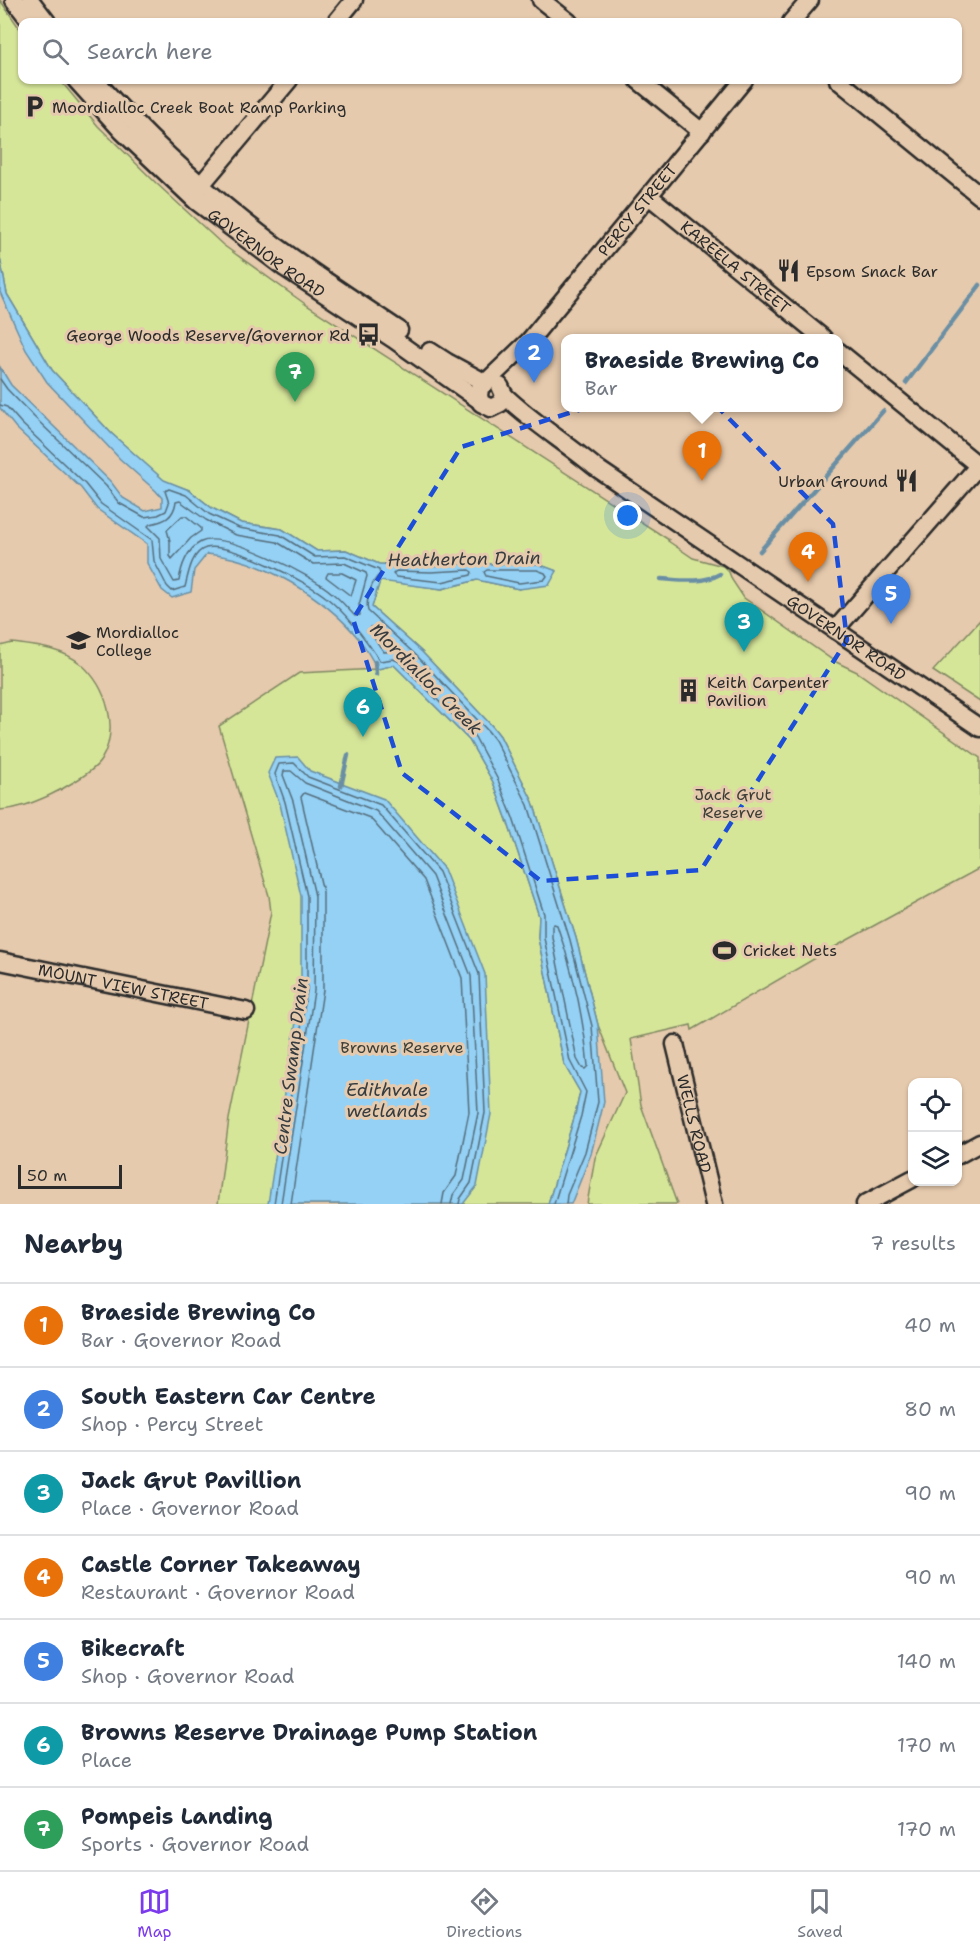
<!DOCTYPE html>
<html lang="en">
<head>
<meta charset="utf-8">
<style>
	body { margin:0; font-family:"Shantell Sans",sans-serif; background:#f2f2f3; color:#1f2937 }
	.controls { position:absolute; right:18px; bottom:18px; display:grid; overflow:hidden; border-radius:12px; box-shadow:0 2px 4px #0004 }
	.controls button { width:54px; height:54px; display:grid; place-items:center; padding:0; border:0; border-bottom:2px solid #e0e1e3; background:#fff; color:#1f2937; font:30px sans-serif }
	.scale { position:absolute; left:18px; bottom:15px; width:104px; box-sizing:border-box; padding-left:6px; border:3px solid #2b2b2b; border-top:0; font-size:16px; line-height:21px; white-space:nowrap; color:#2b2b2b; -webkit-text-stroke:4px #e6caad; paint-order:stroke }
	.you { position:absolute; left:628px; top:516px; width:21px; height:21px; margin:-15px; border:4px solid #fff; border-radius:50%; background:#1a73e8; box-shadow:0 0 0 9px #1a73e833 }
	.badge { display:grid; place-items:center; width:39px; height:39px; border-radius:50%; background:#7c3aed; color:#fff; font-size:20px; font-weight:700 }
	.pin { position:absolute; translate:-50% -50px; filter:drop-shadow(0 2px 3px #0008) }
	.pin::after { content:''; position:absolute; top:32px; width:21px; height:18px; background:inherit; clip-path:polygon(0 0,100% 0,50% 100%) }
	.popup { position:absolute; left:561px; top:334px; width:282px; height:78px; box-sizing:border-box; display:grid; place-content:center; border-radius:12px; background:#fff; filter:drop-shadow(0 2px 4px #0005); font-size:20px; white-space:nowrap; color:#747a83 }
	.popup b { font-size:22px; color:#1f2937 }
	.popup::after { content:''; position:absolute; left:50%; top:100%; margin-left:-12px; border:12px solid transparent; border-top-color:#fff }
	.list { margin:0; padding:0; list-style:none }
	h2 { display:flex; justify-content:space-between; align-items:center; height:78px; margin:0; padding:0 24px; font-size:26px }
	h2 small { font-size:20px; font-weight:400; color:#747a83 }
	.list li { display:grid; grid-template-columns:39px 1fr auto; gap:18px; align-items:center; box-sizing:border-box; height:84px; padding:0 24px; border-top:2px solid #e0e1e3 }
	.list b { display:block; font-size:22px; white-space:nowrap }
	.list p { margin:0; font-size:20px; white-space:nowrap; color:#747a83 }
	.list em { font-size:20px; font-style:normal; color:#747a83 }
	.icon { flex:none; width:33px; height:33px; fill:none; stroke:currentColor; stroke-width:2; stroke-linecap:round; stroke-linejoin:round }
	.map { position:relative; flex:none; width:980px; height:1204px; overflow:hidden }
	.search { position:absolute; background:#fff; box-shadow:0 2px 4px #0004; left:18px; right:18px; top:18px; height:66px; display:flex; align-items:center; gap:15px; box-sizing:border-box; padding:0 21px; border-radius:12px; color:#747a83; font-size:22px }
	.sheet { height:666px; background:#fff }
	nav { display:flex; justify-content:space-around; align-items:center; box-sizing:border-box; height:84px; border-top:2px solid #e0e1e3; background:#fff; font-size:16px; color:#747a83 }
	nav a { display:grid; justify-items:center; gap:3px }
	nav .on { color:#7c3aed }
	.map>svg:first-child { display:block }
	.green { fill:#d6e699; stroke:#808862; stroke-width:1.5 }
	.water { fill:#94d1f5; stroke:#6a8fa4; stroke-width:1.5 }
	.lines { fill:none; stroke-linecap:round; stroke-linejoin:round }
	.shore { stroke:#556d7c; stroke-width:1.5 }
	.stream { stroke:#6a8fa4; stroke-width:4.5 }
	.minor-casing { stroke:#2b2b2b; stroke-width:21 }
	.minor { stroke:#e6caad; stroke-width:16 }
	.marked { fill:none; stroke:#1d4ed8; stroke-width:4.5; stroke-dasharray:12 8; stroke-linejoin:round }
	.labels { text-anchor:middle; stroke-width:6; stroke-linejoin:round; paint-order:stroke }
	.poi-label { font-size:16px; fill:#2b2b2b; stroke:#e6caad; text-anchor:start }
	.street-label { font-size:16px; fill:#2b2b2b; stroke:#e6caad }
	.park-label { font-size:16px; fill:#3c3e36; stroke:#e6caad }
	.water-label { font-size:18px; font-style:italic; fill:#363c3f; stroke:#e6caad }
</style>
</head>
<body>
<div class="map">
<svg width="980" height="1204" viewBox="0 0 980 1204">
	<rect width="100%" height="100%" fill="#e6caad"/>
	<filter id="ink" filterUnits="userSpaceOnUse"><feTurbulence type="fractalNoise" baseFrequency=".0167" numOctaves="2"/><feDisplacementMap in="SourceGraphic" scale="12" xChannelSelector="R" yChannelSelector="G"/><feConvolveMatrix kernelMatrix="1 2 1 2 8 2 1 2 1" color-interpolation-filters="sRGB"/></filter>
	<g filter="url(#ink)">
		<path class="green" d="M0,0L22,32V80H60L98,126L156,183L223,245L308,306L669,540L668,541L693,558L723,566L729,572L732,580L744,598L834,661L857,672L980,758V868L831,949L692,1030L691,1025L631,1039L641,1105L677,1204H587L595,1158L625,1093L598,1025L576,938L533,802L500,736L493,727L422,652L372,607L380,580L442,589L477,580L519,589L556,571L538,564H460L431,566L379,564L346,550L317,551L282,529L241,523L212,508L189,490L164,481L111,433L52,370L7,294L0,258Z
			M980,620V702L933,671Z
			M12,643C35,646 62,648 81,664C107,687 120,729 101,760C94,772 61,790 48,796C32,803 18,809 0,810V646Z
			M394,665L469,740L493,782L507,820L539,916L538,938L564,1064L580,1092L575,1115L548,1204H218L229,1119L271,912L269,896L219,726L299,673L378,669Z"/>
		<path class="water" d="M0,258L7,294L52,370L111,433L164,480L189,490L212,508L241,523L282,529L317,551L346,550L379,564L431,566L460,564H538L557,571L549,585L519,589L477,580L442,589L380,581L372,607L422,652L493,727L500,736L533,802L576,938L598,1025L604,1102L591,1154L571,1204H548L575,1115L580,1092L564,1064L538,938L539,916L507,820L493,782L469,740L394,665L378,669C371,659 366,647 358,638C324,596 260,558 207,554L194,570L191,592L172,598L162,590L147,563V544L97,509L81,488L16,428L0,408V367L11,385L111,482L123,498L145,511L162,507V498L156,491L120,459L47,382L26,350L0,292Z
			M298,757L310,771L384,799L444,869L485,974L491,1114L477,1186L463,1204H268L301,989V896L280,804L268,773L275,758Z"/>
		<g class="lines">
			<path class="shore" d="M0,379L7,389L34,417L106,486L119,503L144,517L158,515L166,511L169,503L165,491L169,489L186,495L209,514L239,528L280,535L315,557L345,556L379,570L380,574C372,580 365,601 368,611L418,657L488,731L495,740L528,805L570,940L592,1026L598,1102L585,1152L567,1195L566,1204
				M0,405L7,407L21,423L85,484L101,504L152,540L154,561L167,586L172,591L185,587C188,576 191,552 206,548C230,542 308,582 327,598C349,616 365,638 380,661L393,659L398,661L475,737L498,780L513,818L544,914V938L570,1061L586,1092L581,1116L554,1204
				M180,501L206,520L236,535L277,542L313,564L344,563L366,573L367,576L359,605L360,615L355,616C348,609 341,600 332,593C313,576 225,530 201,542C187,549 181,567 179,581L174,582L161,559L160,538L148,526L150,524C165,521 173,518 176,502Z
				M182,516H186L201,528V531L191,538L172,559L170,556V541L167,530Z
				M469,570L472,572L471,575L442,582L396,577L393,574L396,571L431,572Z
				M487,570H537L545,573L547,576L544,580L519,583L486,576L484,572Z
				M342,573L356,580L351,596L326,577L328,573Z
				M370,627H374L396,647V651L384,652L369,631Z
				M554,924L557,925C573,971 584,1019 588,1066L585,1069L582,1068L577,1059L552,937V926Z
				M274,1204L307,990V896L285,802L275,774L279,764L294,763L308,777L381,805L439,872L479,974L485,1113L471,1183L460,1199L459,1204
				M281,1204L314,991L315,896L293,801L283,775L284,771H291L305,783L376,811L432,876L471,976L478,1113L464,1180L453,1195L451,1204
				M291,1204L323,990V892L301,797L304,793L370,818L424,880L462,978L469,1112L456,1176L444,1193L442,1204"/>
			<path class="stream" d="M906,383L980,285
				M760,551L883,411
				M661,579C680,580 702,584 720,574
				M375,662L376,674
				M341,786L348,755"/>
			<defs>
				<g id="minor">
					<path d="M14,0L31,22"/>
					<path d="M30,0L47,22"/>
					<path d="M541,0L569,22"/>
					<path d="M336,22L354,0"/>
					<path d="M791,22L810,0"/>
					<path id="s1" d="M76,80L122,131L196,201L285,268L393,339L479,400"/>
					<path d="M95,80C141,131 191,179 245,222C294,261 347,295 399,330"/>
					<path d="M638,80L702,132"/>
					<path d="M838,80L980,196"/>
					<path d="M195,192L289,80"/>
					<path id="s2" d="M649,196L823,338"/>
					<path d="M430,351L447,362L486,383"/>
					<path d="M838,351L979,466"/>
					<path id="s3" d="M500,386L504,395L501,403L491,408L481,403L479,396L480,388L529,341L744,80"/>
					<path id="s4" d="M504,395C532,422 565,442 595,467L980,728"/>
					<path d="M835,630L980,464"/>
					<path id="s5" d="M0,961L246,1011"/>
					<path id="s6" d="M675,1044L714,1204"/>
					<path d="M958,1155L980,1143"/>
					<path d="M865,1204L912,1179"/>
				</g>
			</defs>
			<use href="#minor" class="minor-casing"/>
			<use href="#minor" class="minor"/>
		</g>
	</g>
	<path class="marked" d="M687,376L833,524L847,640L701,870L541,881L402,773L353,619L461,447Z"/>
	<defs>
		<symbol id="parking-bare" viewBox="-9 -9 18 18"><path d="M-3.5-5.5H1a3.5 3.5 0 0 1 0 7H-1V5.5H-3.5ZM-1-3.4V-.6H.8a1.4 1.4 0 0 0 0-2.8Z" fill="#2b2b2b" stroke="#e6caad" stroke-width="2.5" paint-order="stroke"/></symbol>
		<symbol id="restaurant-bare" viewBox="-9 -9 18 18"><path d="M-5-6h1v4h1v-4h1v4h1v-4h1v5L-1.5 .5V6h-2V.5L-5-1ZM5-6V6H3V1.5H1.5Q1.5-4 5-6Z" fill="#2b2b2b" stroke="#e6caad" stroke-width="2.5" paint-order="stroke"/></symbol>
		<symbol id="bus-bare" viewBox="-9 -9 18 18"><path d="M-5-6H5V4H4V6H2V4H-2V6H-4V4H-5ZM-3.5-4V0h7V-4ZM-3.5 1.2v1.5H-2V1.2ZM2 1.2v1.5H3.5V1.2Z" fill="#2b2b2b" stroke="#e6caad" stroke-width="2.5" paint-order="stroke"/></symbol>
		<symbol id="school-bare" viewBox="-9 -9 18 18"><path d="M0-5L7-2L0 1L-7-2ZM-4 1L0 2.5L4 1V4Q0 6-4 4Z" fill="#2b2b2b" stroke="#e6caad" stroke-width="2.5" paint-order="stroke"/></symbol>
		<symbol id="building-bare" viewBox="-9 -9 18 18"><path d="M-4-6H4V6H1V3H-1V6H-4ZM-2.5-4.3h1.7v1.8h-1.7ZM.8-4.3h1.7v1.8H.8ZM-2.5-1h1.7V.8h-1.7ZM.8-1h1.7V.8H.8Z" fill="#2b2b2b" stroke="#e6caad" stroke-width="2.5" paint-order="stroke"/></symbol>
		<symbol id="stadium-bare" viewBox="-9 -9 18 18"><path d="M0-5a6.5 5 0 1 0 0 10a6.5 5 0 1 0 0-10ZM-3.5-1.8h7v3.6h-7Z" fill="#2b2b2b" stroke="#e6caad" stroke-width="2.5" paint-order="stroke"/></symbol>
	</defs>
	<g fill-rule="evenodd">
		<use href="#parking-bare" x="18" y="90" width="33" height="33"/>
		<use href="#restaurant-bare" x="772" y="254" width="33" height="33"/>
		<use href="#bus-bare" x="352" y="318" width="33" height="33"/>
		<use href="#restaurant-bare" x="890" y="464" width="33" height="33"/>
		<use href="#school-bare" x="62" y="624" width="33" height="33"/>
		<use href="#building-bare" x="672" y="674" width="33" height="33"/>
		<use href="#stadium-bare" x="708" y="934" width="33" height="33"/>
	</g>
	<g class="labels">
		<g class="poi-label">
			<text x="52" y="113">Moordialloc Creek Boat Ramp Parking</text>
			<text x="806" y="277">Epsom Snack Bar</text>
			<text x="350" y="341" text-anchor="end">George Woods Reserve/Governor Rd</text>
			<text x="888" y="487" text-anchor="end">Urban Ground</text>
			<text x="96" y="638">Mordialloc<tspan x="96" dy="18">College</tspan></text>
			<text x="707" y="688">Keith Carpenter<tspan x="707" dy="18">Pavilion</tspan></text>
			<text x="743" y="956">Cricket Nets</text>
		</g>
		<g class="street-label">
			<text dy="6" stroke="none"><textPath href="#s3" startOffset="294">PERCY STREET</textPath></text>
			<text dy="6" stroke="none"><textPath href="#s1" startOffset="258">GOVERNOR ROAD</textPath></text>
			<text dy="6" stroke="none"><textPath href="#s2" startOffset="112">KAREELA STREET</textPath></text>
			<text dy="6" stroke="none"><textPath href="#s4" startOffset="420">GOVERNOR ROAD</textPath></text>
			<text dy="6" stroke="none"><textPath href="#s5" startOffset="126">MOUNT VIEW STREET</textPath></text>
			<text dy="6" stroke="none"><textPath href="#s6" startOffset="82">WELLS ROAD</textPath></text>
		</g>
		<g class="park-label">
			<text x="733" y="800">Jack Grut<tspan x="733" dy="18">Reserve</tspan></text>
			<text x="402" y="1053">Browns Reserve</text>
		</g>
		<g class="water-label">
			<text transform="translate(464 559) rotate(-1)" y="6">Heatherton Drain</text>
			<text transform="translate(426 679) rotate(45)" y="6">Mordialloc Creek</text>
			<text transform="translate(291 1066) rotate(-83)" y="6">Centre Swamp Drain</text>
			<text x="387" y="1096">Edithvale<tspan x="387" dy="21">wetlands</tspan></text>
		</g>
	</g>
</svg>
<div class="controls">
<button><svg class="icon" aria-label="locate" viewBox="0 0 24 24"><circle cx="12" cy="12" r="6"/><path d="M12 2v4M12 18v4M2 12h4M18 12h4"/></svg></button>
<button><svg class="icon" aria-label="layers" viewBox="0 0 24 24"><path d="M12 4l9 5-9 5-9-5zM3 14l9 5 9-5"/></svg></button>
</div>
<div class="scale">50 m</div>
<div class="you"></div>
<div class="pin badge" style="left:702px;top:481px;background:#e8710a">1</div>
<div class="popup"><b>Braeside Brewing Co</b>Bar</div>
<div class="pin badge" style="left:534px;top:383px;background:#3f7fe0">2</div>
<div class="pin badge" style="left:744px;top:652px;background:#0f9aa8">3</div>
<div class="pin badge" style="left:808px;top:582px;background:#e8710a">4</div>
<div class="pin badge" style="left:891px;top:624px;background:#3f7fe0">5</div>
<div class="pin badge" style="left:363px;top:737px;background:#0f9aa8">6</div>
<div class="pin badge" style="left:295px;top:402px;background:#2e9e5b">7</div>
<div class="search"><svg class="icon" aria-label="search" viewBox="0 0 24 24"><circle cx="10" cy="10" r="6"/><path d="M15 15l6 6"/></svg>Search here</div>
</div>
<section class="sheet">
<h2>Nearby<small>7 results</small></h2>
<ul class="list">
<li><span class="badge" style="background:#e8710a">1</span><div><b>Braeside Brewing Co</b><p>Bar · Governor Road</p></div><em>40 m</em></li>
<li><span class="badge" style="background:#3f7fe0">2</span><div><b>South Eastern Car Centre</b><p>Shop · Percy Street</p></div><em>80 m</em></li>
<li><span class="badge" style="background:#0f9aa8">3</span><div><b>Jack Grut Pavillion</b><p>Place · Governor Road</p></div><em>90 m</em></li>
<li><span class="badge" style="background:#e8710a">4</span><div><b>Castle Corner Takeaway</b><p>Restaurant · Governor Road</p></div><em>90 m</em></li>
<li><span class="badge" style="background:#3f7fe0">5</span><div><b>Bikecraft</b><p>Shop · Governor Road</p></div><em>140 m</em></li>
<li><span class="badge" style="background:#0f9aa8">6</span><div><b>Browns Reserve Drainage Pump Station</b><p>Place</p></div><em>170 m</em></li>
<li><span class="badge" style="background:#2e9e5b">7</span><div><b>Pompeis Landing</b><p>Sports · Governor Road</p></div><em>170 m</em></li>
</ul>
</section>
<nav>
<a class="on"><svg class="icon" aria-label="map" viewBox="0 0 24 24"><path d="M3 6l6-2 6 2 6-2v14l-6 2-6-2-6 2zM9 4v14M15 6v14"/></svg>Map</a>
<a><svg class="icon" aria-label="directions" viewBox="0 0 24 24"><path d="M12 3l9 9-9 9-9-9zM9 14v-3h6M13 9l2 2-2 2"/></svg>Directions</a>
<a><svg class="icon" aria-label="saved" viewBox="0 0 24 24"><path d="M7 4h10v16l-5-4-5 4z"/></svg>Saved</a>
</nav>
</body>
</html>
